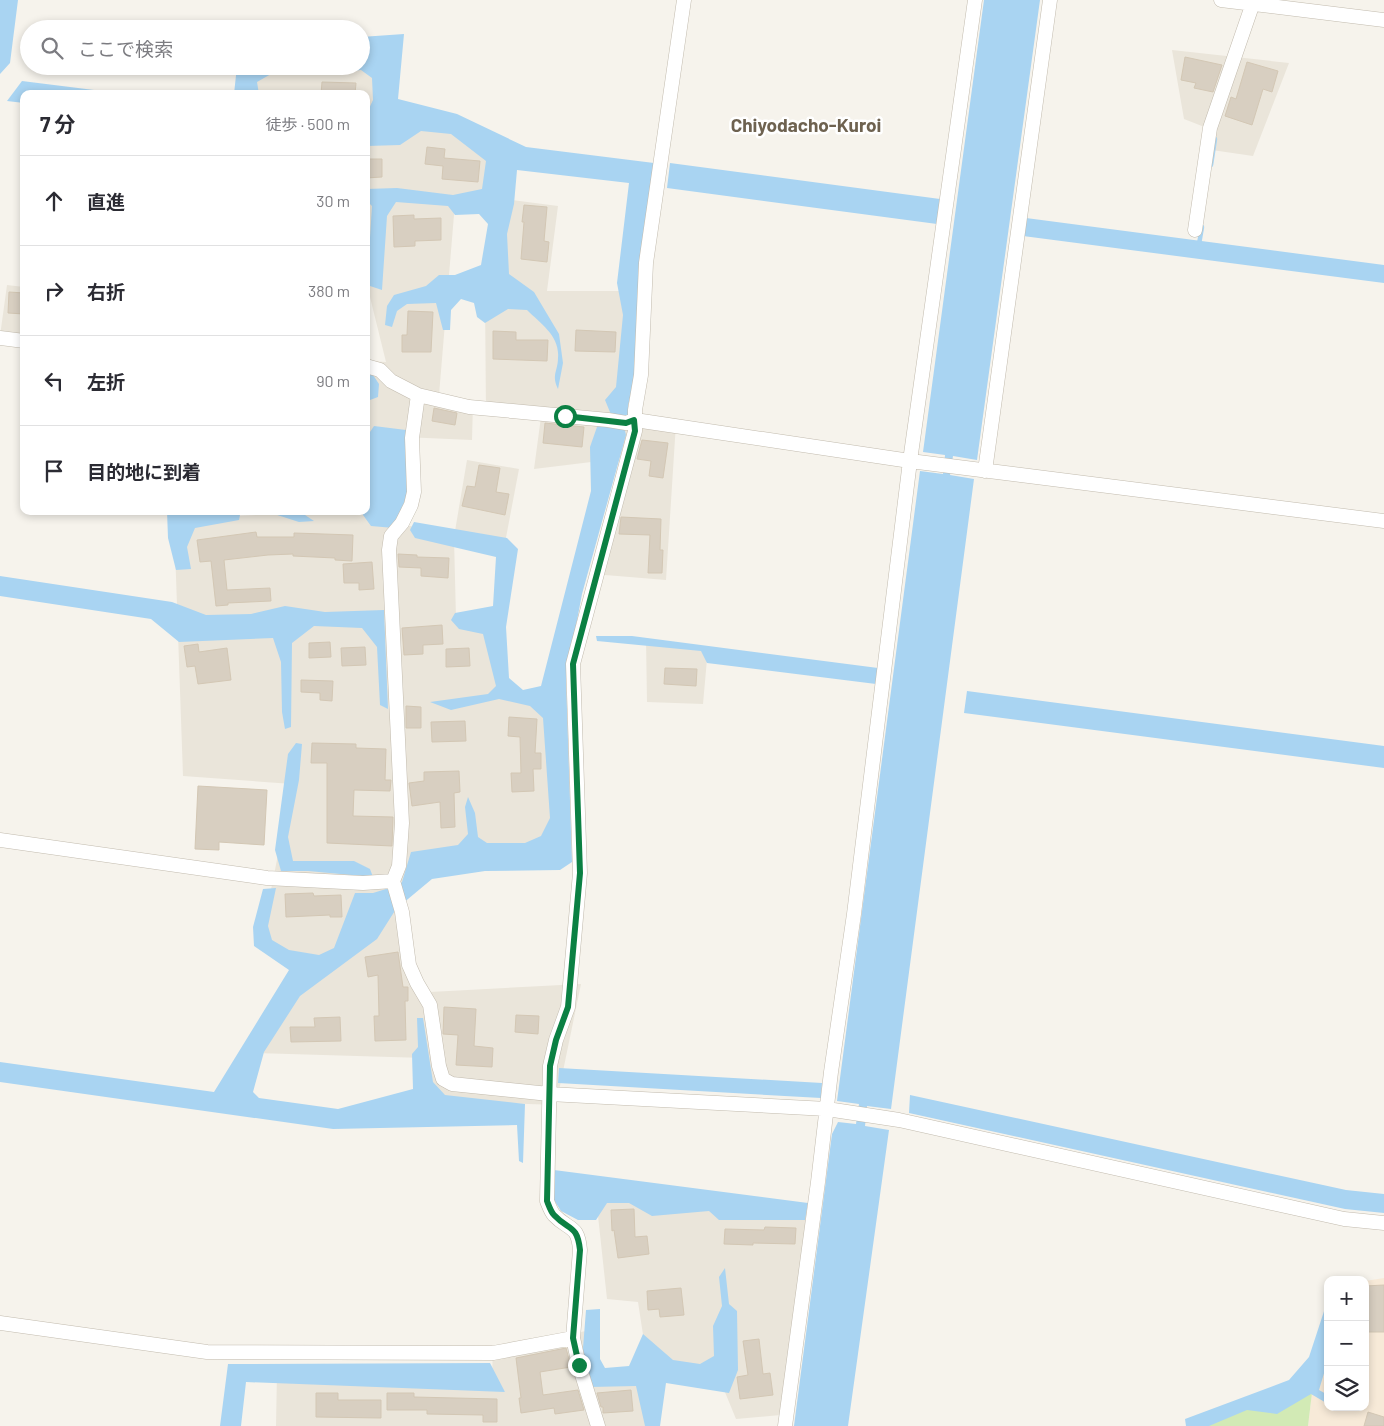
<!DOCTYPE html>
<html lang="ja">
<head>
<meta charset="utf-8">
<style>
	body { margin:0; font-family:Barlow,"Noto Sans JP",sans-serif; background:#f7f7f7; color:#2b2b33 }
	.controls { position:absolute; right:15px; bottom:15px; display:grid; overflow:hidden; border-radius:10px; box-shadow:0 2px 8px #0003 }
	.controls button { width:45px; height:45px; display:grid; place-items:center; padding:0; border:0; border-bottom:1px solid #e1e1e2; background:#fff; color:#2b2b33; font:25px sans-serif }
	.stop { position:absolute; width:15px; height:15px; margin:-11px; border:4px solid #0b8043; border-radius:50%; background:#fff }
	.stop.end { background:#0b8043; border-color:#fff; box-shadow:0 1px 5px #0008 }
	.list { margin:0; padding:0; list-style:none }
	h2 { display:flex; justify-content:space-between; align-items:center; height:65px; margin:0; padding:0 20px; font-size:21px }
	h2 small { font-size:16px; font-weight:400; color:#7c7c81 }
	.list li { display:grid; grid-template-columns:32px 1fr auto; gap:15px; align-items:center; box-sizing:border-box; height:90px; padding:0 20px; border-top:1px solid #e1e1e2 }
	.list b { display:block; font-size:19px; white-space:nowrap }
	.list em { font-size:16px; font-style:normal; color:#7c7c81 }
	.icon { flex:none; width:28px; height:28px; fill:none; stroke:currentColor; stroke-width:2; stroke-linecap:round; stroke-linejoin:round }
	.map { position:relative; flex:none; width:1384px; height:1426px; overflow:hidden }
	.search { position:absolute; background:#fff; box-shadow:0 2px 8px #0003; left:20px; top:20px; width:350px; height:55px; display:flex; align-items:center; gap:12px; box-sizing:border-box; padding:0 18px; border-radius:28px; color:#7c7c81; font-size:19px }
	.panel { position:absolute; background:#fff; box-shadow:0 2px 8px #0003; left:20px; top:90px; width:350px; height:425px; border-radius:10px }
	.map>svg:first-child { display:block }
	.residential { fill:#eae5da }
	.commercial { fill:#f7ead8 }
	.green { fill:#d2eab5 }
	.water { fill:#a9d4f2 }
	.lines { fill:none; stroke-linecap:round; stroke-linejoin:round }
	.stream { stroke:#a9d4f2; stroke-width:4.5 }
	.building { fill:#d8cfc1; stroke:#d3c7b4 }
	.minor-casing { stroke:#c2bbae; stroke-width:15 }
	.minor { stroke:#fff; stroke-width:14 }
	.route { stroke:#0b8043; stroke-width:6 }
	.labels { text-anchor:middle; stroke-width:5; stroke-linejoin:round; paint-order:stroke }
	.quarter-label { font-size:19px; font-weight:bold; fill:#6e6250; stroke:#fff }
</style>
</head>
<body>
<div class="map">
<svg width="1384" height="1426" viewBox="0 0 1384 1426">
	<rect width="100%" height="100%" fill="#f6f3ec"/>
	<path class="residential" d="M361,48L393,108L506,145L504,199L558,206L547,291H631L620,414L676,423L666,580L593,574L624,458L534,469L541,417L486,413L485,297L504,200L455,203L439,395L473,403L472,440L381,436L374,517L454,537L467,460L519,469L504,548L454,538L456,619L494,627L503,687L556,714L560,856L424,866L403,900L414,968L430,992L581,984L556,1105L427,1100L425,1058L255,1053L305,969L259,939L272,885L292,784L183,776L174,520L287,513V511H366V361L386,362L369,293H366V94H252V66H361Z
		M1172,50L1289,63L1253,156L1205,149L1207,128L1184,119Z
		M7,285L24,287V345L0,336Z
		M646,639L708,648L703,704L647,702Z
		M595,1188L818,1213L791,1414L736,1419L720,1380L662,1377L655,1426H276L277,1372L492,1378L493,1347L592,1330L594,1374L632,1373L644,1341L638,1302L607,1299Z"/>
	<path class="commercial" d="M1384,1278V1426H1308L1314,1376L1328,1330V1407H1365V1281Z"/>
	<path class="green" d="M1314,1376L1308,1426H1191Z"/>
	<path class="water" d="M0,0H18L10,63L0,74Z
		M984,0H1040L977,460L953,456L950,475L974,479L891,1109L867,1106L865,1126L889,1130L848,1426H794L832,1134L838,1122L856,1124L859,1104L837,1101L920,471L943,474L945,455L923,452Z
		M404,34L398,99L457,114L526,147L654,163L636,373L628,406L630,414L624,427L626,435L582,594L566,679L572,862L560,870L485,871L432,879L396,909L377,939L300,996L264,1052L253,1092L259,1098L338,1109L413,1089L412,1054L418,1047L417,1018H423L433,1082L445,1095L525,1104L523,1163L519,1161L517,1125L333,1129L0,1082V1062L214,1092L289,970L254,946L253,927L263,889L276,888L268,926L272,940L289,950L319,955L334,948L355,893H373L386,889L394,890L402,882L411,852L458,845L468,834L465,807L468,797L475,813L478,837L487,843H525L541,836L550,818L543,718L530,706L499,699L451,710L430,702L488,694L496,686L483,634L459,629L451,620L455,613L493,606L496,557L415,538L410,530L414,522L507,538L518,549L506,627L509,678L523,690L541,686L591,491L590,447L598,424L612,417L605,400L616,387L623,315L617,283L629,183L517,170L514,204L507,234L509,274L534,292L559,334L563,363L558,389C551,375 558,371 558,358C560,336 541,324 527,310L508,309L485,323L477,317L474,303L461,299L451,310L450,330H443L436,303L407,304L397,311L392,327L385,325L387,306L394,295L426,286L439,275H455L481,265L488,224L479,214L455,215L448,206L396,202L387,216L382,290L367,285L372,206L366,200V189L397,188L453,195L482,189L486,161L451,134L421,131L400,145L367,146L366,115L373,100L372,78L361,70L325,74L294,66H361V37Z
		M237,66H285L257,82L259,94H234Z
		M22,81L126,94H24V103L7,101Z
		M670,163L940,199L937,224L667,188Z
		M1026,218L1384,265V283L1023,236Z
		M366,374L373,375L379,384L378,397L370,400L366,396Z
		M374,426L406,430L409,492L394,528L371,526L363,515V511H366V432H370Z
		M167,511L237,513L240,515L239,520L195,528L187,547L191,569L176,570L168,538Z
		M272,511H299L314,521L299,522L271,513Z
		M0,576L172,602L206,615L251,614L285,606L325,612L384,610L388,709L380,705L377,647L362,628L314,626L292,643L291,727L285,729L282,712L281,662L273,638L179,642L151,619L0,596Z
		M596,636H632L878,668L876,684L707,663L701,651L597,641Z
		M967,691L1384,746V768L964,713Z
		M296,743L302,744L299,780L288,837L293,861H354L370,869L373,877L308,871H281L275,850L288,754Z
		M559,1068L822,1083L821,1098L558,1083Z
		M910,1095L1346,1190L1384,1194V1213L1345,1209L909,1113Z
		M554,1170L808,1203L805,1220H719L709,1211L652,1216L629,1203H607L596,1220H578L561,1211L552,1197Z
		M725,1268L729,1304L737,1311L738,1370L729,1393L666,1383L660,1426H645L636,1386L590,1387L582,1361L586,1310L600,1309V1359L605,1368L629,1366L643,1334L673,1360L700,1364L714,1356L713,1326L722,1306L719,1277Z
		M1328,1299V1360L1319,1390L1328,1395V1404L1311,1394L1277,1414L1247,1410L1209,1426H1186L1185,1419L1289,1380L1309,1357Z
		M490,1363L505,1392L246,1382L241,1426H220L228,1364Z"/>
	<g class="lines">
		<path class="stream" d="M1211,165L1215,139
			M1199,244L1202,227"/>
	</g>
	<path class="building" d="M1185,57L1222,65L1213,92L1194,88L1196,83L1181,80Z
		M1247,62L1278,71L1272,92L1263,89L1252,125L1225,116L1231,97L1236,99Z
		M322,82L356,83L355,94H321Z
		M427,147L445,149L444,158L480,161L478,182L442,179L443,166L425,164Z
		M366,159H382V177L366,178Z
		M524,205L547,207L544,241L549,242L547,262L521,259L524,222H522Z
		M414,215V219L441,218V240L415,241V246L394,247L393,216Z
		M9,292L24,293V314L8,313Z
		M408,311L433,312L431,352H402V335H407Z
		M576,330L616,332L615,352L575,351Z
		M493,331L516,332V340H548L547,361L493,359Z
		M434,408L457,413L455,425L432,421Z
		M545,423L584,427L582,447L543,443Z
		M642,440L668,443L663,478L649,476L651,461L637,459Z
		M479,465L500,468L496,492L509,494L505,515L462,506L467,486L475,487Z
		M621,517L661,519L660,550H663L662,573H648L650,535L619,534Z
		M256,532L257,537H294V533L353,535L352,561L335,560V558L293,556V554L268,555L224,560L227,590L270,588L271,601L228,603V605L216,606L211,561L200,562L197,540Z
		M398,554L417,555V557L449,558L448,578L421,576V568L399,567Z
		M372,562L374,589L359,590V583H344L343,564Z
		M442,625L443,644L423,645V654L404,655L402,628Z
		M330,642L331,657L309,658V643Z
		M198,644L199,652L227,648L231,680L198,684L195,666L187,667L184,646Z
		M365,647L366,665L342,666L341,648Z
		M469,648L470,666L446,667V649Z
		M665,668L697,669L696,686L664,684Z
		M301,680L333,681L332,701L320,700V693L301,692Z
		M406,706L421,707V728H406Z
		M509,717L537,719L535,753H541V769H533L534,791L512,792L511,773H521L520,737L508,736Z
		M465,721L466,741L432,742L431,722Z
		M312,743L356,744V748L386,749L385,780H391L390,791L354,790L353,816L393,817L392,846L327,843V763H311Z
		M459,771L460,792L454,793L455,827L441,828L440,802L412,806L409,783L424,781V772Z
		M198,786L267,790L264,845L219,842V850L195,849Z
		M313,893L314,896L341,895L342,917H330V915L286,917L285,894Z
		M398,952L403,987H408V1001H405L406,1040L375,1041L374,1016H379L378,975L368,977L365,957Z
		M444,1007L476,1009L474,1046L493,1048L492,1067L456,1065L458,1035L443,1034Z
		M516,1015L539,1016L538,1034L515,1032Z
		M340,1017L341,1041L291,1042L290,1027H315L314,1018Z
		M634,1209L635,1237L647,1236L649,1254L618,1258L614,1230L612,1231L611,1210Z
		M765,1227L796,1228L795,1244L753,1243V1245L724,1244L725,1229L764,1230Z
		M1384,1285V1332H1365V1286Z
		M681,1288L684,1315L660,1317L659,1309L648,1310L647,1291Z
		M759,1339L763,1374L770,1373L773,1395L740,1399L737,1377L748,1375L743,1341Z
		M566,1348L571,1367L540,1372L543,1395L578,1390L584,1410L555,1414L554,1408L521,1413L519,1398H521L516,1358Z
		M631,1390L633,1411L603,1413V1407H601L597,1393Z
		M316,1393H338V1400H381V1418L316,1417Z
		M387,1393H414V1397L497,1399V1422H483V1415L427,1414V1410H387Z
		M1368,1412L1384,1417V1426H1364Z"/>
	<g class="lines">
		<defs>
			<path id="minor" d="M1221,0L1384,20
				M1195,230L1210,128L1254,0
				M0,338L24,341
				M366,366L380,370L391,381L418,395L469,407L608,420L626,423L635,420L910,461L1384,521
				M418,395L412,438L414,492L411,505L402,523L391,536L389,550L402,823L399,866L393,881L402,912L409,965L417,983L430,1005L439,1066L443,1079L452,1084L549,1094L827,1109L899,1120L1344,1219L1384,1223
				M985,471L1050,0
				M0,840L267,878L363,883L393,881
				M0,1323L207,1352L493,1353L573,1338
				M598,1426L579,1365L573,1338L580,1250C578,1224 569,1231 554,1215C551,1212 549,1206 547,1201L550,1066L556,1040L568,1007L580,873L573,664L635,431V410L641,375L646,263L684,0
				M785,1426L818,1182L831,1072L854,914L910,461L975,0"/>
		</defs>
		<use href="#minor" class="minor-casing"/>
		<use href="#minor" class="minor"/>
	</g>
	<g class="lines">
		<path class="route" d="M565,416L626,423L634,420L635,431L573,664L580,873L568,1007L556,1040L550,1066L547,1201C549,1206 551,1212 554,1215C569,1231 577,1224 580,1250L573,1338L579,1365"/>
	</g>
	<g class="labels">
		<g class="quarter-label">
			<text x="806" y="132">Chiyodacho-Kuroi</text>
		</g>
	</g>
</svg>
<div class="controls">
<button>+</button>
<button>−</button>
<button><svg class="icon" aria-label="layers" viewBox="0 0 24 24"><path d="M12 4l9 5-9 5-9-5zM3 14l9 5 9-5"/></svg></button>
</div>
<div class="stop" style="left:565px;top:416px"></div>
<div class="stop end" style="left:579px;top:1365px"></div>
<div class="search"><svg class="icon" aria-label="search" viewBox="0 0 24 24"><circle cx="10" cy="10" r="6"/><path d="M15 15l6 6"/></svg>ここで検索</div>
<section class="panel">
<h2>7 分<small>徒歩 · 500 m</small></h2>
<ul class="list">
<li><svg class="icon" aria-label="ahead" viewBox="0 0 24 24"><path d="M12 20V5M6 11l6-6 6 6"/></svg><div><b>直進</b></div><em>30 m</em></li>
<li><svg class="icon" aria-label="right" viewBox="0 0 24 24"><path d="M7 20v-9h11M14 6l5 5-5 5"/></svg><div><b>右折</b></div><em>380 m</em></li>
<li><svg class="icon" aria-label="left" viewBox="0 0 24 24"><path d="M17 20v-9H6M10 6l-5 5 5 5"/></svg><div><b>左折</b></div><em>90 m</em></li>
<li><svg class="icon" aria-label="arrive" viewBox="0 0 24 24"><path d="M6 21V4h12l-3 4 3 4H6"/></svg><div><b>目的地に到着</b></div></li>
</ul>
</section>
</div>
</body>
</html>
